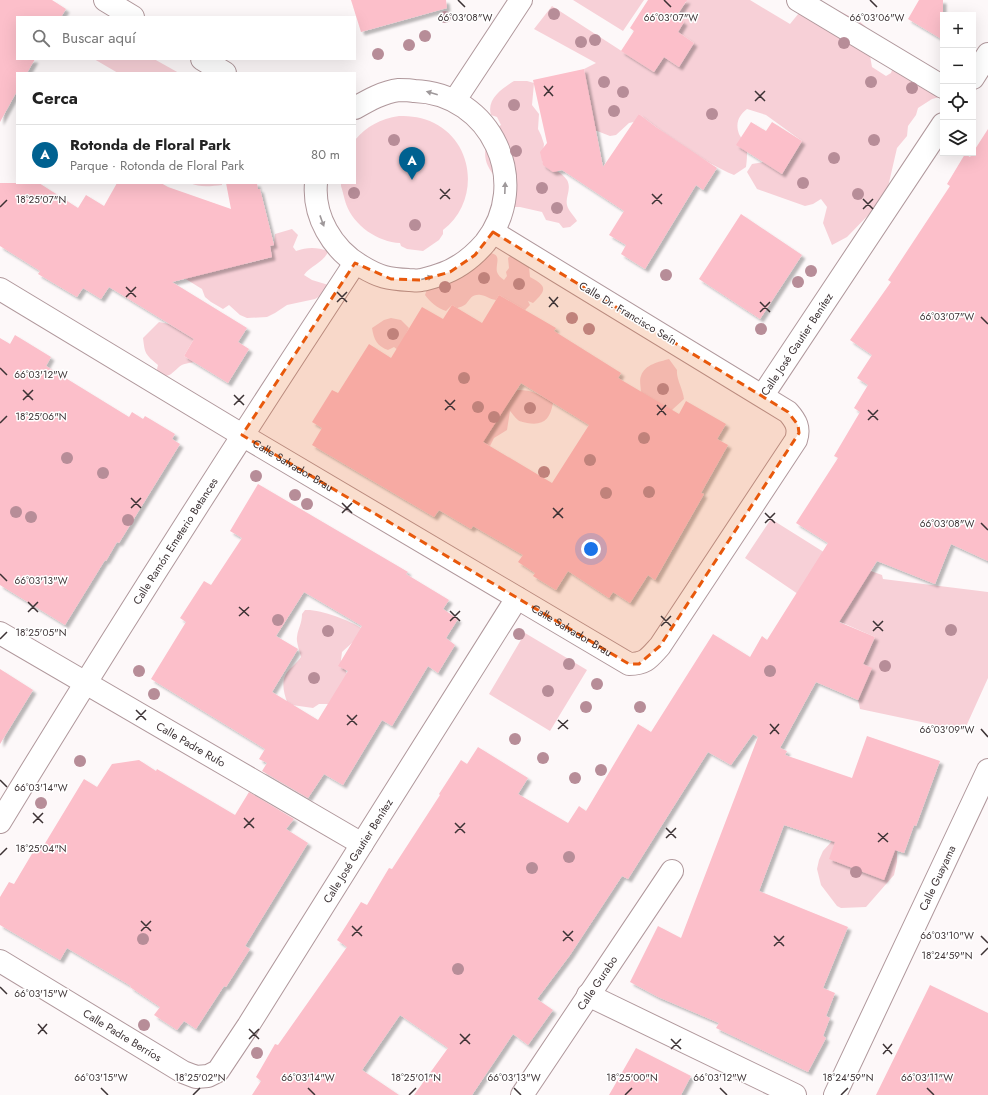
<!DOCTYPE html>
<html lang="es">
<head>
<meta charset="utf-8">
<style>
	body { margin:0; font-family:Jost,sans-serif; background:#f6f6f6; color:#222 }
	.controls { position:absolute; right:12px; top:12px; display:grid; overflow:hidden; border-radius:0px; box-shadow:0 4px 16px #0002 }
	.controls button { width:36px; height:36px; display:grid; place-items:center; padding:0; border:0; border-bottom:1px solid #e0e0e0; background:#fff; color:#222; font:20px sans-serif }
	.you { position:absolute; left:591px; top:549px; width:14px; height:14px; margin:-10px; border:3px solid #fff; border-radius:50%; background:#1a73e8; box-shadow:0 0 0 6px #1a73e833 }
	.badge { display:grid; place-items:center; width:26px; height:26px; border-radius:50%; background:#006190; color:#fff; font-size:13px; font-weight:700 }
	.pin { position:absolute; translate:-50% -33px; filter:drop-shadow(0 1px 2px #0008) }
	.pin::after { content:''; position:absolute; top:21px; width:14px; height:12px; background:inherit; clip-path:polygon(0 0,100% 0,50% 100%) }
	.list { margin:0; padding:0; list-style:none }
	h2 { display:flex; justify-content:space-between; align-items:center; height:52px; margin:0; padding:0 16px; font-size:17px }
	h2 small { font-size:13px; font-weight:400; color:#767676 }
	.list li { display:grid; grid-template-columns:26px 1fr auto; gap:12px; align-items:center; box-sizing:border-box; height:60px; padding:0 16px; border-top:1px solid #e0e0e0 }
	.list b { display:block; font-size:15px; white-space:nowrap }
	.list p { margin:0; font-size:13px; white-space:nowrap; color:#767676 }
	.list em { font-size:13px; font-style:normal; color:#767676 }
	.icon { flex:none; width:22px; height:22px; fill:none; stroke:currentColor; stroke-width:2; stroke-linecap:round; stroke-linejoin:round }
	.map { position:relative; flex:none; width:988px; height:1095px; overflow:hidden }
	.search { position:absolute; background:#fff; box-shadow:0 4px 16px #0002; left:16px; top:16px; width:340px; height:44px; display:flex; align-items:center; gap:10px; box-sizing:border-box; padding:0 14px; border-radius:0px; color:#767676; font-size:15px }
	.panel { position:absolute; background:#fff; box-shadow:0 4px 16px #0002; left:16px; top:72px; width:340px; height:112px; border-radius:0px }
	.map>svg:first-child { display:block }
	.green { fill:#f7d0d7 }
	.building { fill:#fcbfca; fill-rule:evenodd; filter:url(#shadow) }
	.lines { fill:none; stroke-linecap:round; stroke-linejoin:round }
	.minor-casing { stroke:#b0989c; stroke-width:24 }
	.minor { stroke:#fff; stroke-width:22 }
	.tree { fill:#b78d98 }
	.oneway { fill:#9e989a }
	.marked { fill:#e8590c; fill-opacity:0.2; stroke:#e8590c; stroke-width:3; stroke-dasharray:8 5; stroke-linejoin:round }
	.ticks { fill:none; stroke:#3c3234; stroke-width:1.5 }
	.labels { text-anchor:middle; stroke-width:3; stroke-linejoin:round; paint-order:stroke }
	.street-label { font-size:11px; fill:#3c3234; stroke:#fff }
	.ticks-label { font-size:10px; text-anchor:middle; fill:#3c3234; stroke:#fff; stroke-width:3; stroke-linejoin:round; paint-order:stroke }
</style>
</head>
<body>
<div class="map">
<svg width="988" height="1095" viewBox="0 0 988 1095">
	<defs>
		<filter id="shadow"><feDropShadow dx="3.5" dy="3.5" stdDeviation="1" flood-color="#0004"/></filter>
	</defs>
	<rect width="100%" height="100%" fill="#fdf8f9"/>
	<path class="green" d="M573,0H644L623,31Z
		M684,0H750L790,24L799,13L829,6L859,21L865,26L873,38L869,50L872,67L886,76L891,73L893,67C899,65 907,60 913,60C932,58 937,82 943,96L932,99L918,108L916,115L908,126L907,136L897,148L888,187L879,204L847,237L832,245L823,223L827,207L821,199L813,204L805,206L757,189L747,172L752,164L764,162L782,174L802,141L766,115L747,109C739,115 735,123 739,134C740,137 743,139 745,142C748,149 747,159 746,167L734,175C703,162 666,135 639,114L638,121L629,123L616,135L610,136L592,129L584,69L596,63L534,29L552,6L654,72L664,57L679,67L694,43L678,32L684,22L676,17L686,2Z
		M94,59H154L179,73H118Z
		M514,81H527L534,83L532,105L539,114L538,129L541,135L544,144L542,162C550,168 561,171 567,180C572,189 565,197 567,205C568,210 574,216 577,221L570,227L563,228L559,223L546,220L542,212L520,207H512C507,198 502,188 497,179C494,175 490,171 488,166C481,152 487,132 501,125L497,117L491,115C486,99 503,88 514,81Z
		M399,116C411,116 423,117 434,123C476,144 479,203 443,230V234L439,240L423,251L407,249L401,246L400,243C378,242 354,226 346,204C344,198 343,192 341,186V183H355V140C367,126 380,119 399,116Z
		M190,183H222V185C212,186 200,188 190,183Z
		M292,229L298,235L293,247L296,251C307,247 317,247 328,251C325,262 310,266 304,275L312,280L335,287L315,299L287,305L275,313L267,317L247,318L240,315L229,305L223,309L211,302L205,297L202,289L163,265L240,244L245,264L272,257L270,246L274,245L275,234Z
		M489,253C503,254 495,264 497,272C498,275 501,278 504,280L507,276L506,272L509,268L508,258L511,255L528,257L530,277C546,286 548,289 533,303L528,301L530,305L525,310L499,295L496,300C489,299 487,296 481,295C472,294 471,298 466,304C464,306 460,307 457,308L452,305L446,311C437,308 430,302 425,295L427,289Z
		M391,318L401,320L409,328L405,336L403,354L394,347L388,350C377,346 374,340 372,328L384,320Z
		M159,322L169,324L194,339L184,356L194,362C189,363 182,364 179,367C171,374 170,377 159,376L157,369L158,365C145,354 145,354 143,338Z
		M669,359L677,370C676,379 683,389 684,399L672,410L663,412L641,393C641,388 639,380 641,376C645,364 659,362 669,359Z
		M517,390C534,390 538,394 553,403C550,419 544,426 527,423C525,422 520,422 518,420C515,418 512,413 510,411L507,430L494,438L490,446L477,438L508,403Z
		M771,519L846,566L868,570L882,575L883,579L988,592V678L964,731L860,709L858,700L871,668L863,664L875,637L836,620L745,558Z
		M305,610C320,609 349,620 363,629L353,642L342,652L341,660L347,674L329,704H319L313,708L292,705L287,702C284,693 281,683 286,674C289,669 297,663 301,657C300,652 296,642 297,637C298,628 302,624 302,614Z
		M525,633L587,670L550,731L489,694Z
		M842,830L897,846V862L894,875L866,907L841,908L837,906L821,885L817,869L819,860L823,851Z"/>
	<path class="building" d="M0,0H52L66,9L61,17H17V59H35L27,73H17V91L0,122Z
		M351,0H446L447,8L361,32Z
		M648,0H687L676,17L684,22L678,32L694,43L679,67L664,57L654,72L621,51L634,31L630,28Z
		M919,0H943V40L908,19Z
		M584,69L603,167L639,114L656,127L717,168L703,190L696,185L645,269L621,254L626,245L609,235L624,211L562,170L553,172L543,165L540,152L547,143L533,80Z
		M751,122L766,131L772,122L802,141L782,174L736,145Z
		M988,129V561L951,544L935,584L877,561L839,622L875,637L863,664L872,668L858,700L816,682L780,748L787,751L785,755L852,778L867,736L940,761L916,826L914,825L904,853L895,850L884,880L829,859L835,842L784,825L759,891L848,927L823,988L835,993L826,1016L830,1018L823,1036L826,1038L808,1072L716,1028L719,1023L658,997L630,982L658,926L681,938L758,737L753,734L731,765L708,752L628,879L622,876L570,955L537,999L553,1010L528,1045L513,1034L472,1095H414L448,1048L400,1015L362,1070L399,1095H252L261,1081L256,1077L275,1044L278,1045L347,947L337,940L361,902L367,905L389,868L392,869L440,795L439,794L461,760L467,764L478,747L528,778L518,794L568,823L579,806L586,811L638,724L651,732L713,634L750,657L762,636L767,640L828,543L796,523L838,458L834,456L860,412L854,408L868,385L857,378L872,355L850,340L891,282L888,280L950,186L947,184L965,154L970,157Z
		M0,183H39L78,208L86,195L104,206L117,183H161L168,187L231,209L226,183H257L258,189H260L274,245L270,246L272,257L172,282L247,328L238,342L249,349L228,383L184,356L194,339L109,287L101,299L83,288L77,297L38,274L40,271L0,246Z
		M741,214L802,255L760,319L699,279Z
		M499,295L556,328L554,331L621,373L618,378L679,414L686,401L726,424L717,439L728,445L701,493L704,494L655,580L648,575L630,603L613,592L609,598L568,571L556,590L533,576L535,573L518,562L523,555L473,526L471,529L439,510L434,517L312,445L322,428L312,422L332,390L338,393L369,344L391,358L422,307L443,319L452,305L482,323ZM521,383L589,425L552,483L483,442Z
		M15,335L51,357L46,366L129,417L132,412L143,419L145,416L175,434L172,439L180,444L119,543L117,542L106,561L105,560L65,625L0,585V338L10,344Z
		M258,484L408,572L406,574L449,600L443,609L458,619L446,638L455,645L438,673L428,666L392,726L382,720L343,785L324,774L308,798L262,771L267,763L259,759L265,749L151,679L186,622L180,618L204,581L211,585L242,538L230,531ZM304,592L362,626L338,666L348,671L318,720L272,692L298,649L276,636Z
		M0,669L33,690L0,744Z
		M139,760L156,771L157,769L235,815L249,792L294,819L286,829L308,843L245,946L250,949L226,987L224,986L196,1029L184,1021L177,1030L154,1015L160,1007L130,987L131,986L67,948L60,960L0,925V897L9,882L14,884L36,847L41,850L84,779L97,787L112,764Z
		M930,985L988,1013V1095H876Z
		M636,1048L691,1076L681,1095H609Z"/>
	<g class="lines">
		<defs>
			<g id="minor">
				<path d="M105,0L133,17"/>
				<path d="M798,0L943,87"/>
				<path d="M202,59L225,73"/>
				<path d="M973,78L988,54"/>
				<path d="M455,100L521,0"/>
				<path d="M316,183C313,216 332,249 361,266C379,277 388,279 409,280C413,280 417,281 421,280C427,279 433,277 439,275C458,269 472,258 485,243C533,183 491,93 414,91C410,90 404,90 399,90C383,92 369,100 355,108"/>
				<path id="s1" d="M0,289L242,435L629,664C646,664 649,658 660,646L796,440C800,428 796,421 788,412L493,232"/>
				<path id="s2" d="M763,395L943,124"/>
				<path id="s3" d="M0,633L362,844"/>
				<path id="s4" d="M0,822C115,633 234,447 355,263"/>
				<path id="s5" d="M0,961L183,1072L196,1077L208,1076L218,1071L248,1026L362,844L517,598"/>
				<path d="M588,995L795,1095"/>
				<path id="s6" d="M522,1095L672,871"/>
				<path id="s7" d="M835,1095L988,770"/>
			</g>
		</defs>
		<use href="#minor" class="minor-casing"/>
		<use href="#minor" class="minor"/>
	</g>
	<g class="tree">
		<circle cx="554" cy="14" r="6"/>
		<circle cx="445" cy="17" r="6"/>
		<circle cx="425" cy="36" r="6"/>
		<circle cx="595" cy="40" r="6"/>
		<circle cx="581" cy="42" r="6"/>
		<circle cx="844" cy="43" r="6"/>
		<circle cx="409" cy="45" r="6"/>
		<circle cx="378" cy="54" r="6"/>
		<circle cx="604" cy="82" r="6"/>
		<circle cx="871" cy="82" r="6"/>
		<circle cx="912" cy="88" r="6"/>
		<circle cx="623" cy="92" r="6"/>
		<circle cx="514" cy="105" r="6"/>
		<circle cx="614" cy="111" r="6"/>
		<circle cx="712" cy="114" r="6"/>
		<circle cx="394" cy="140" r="6"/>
		<circle cx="874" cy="140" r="6"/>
		<circle cx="516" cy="151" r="6"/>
		<circle cx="834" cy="158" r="6"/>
		<circle cx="803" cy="183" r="6"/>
		<circle cx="542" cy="188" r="6"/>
		<circle cx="354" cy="193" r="6"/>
		<circle cx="858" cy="194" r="6"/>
		<circle cx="557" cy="208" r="6"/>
		<circle cx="415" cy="225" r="6"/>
		<circle cx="811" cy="271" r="6"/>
		<circle cx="666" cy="275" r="6"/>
		<circle cx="484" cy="278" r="6"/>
		<circle cx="798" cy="282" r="6"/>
		<circle cx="519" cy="284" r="6"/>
		<circle cx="445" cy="287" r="6"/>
		<circle cx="572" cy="318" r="6"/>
		<circle cx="589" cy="329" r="6"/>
		<circle cx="761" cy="329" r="6"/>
		<circle cx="393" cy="334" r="6"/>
		<circle cx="464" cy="378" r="6"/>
		<circle cx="663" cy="389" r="6"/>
		<circle cx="478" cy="407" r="6"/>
		<circle cx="530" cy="408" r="6"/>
		<circle cx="494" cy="417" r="6"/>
		<circle cx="644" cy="438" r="6"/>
		<circle cx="67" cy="458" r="6"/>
		<circle cx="590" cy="460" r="6"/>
		<circle cx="544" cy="472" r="6"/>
		<circle cx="103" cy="473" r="6"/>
		<circle cx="256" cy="476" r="6"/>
		<circle cx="649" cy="492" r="6"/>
		<circle cx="606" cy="493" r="6"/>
		<circle cx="295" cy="495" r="6"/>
		<circle cx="307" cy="504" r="6"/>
		<circle cx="16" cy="512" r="6"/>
		<circle cx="31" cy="517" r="6"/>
		<circle cx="128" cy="520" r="6"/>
		<circle cx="278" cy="620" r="6"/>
		<circle cx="951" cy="630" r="6"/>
		<circle cx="328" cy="631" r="6"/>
		<circle cx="519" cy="634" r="6"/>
		<circle cx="569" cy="664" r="6"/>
		<circle cx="885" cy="666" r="6"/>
		<circle cx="139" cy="671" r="6"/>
		<circle cx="770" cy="671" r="6"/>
		<circle cx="314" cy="678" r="6"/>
		<circle cx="597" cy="684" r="6"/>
		<circle cx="548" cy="691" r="6"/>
		<circle cx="154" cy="694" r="6"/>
		<circle cx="586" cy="707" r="6"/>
		<circle cx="640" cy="707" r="6"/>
		<circle cx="515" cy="739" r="6"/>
		<circle cx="543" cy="758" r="6"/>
		<circle cx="80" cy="761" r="6"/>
		<circle cx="601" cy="770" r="6"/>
		<circle cx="575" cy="778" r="6"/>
		<circle cx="41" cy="803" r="6"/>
		<circle cx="569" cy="857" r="6"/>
		<circle cx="532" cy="868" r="6"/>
		<circle cx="856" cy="872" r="6"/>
		<circle cx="143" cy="939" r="6"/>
		<circle cx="458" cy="969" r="6"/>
		<circle cx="144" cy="1025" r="6"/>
		<circle cx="257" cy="1053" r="6"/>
	</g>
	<defs><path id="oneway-solid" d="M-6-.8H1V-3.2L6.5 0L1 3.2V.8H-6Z"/></defs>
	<g class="oneway">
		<use href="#oneway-solid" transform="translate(432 93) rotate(-164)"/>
		<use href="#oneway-solid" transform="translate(505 188) rotate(-88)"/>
		<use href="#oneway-solid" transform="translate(322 221) rotate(70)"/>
		<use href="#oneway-solid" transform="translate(427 278) rotate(-15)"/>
	</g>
	<path class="marked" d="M493,232L788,412L798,425L799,433L660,646L639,664H629L242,435L355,263L391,279L421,280L450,272L475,255Z"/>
	<path class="ticks" d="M458,0L465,7M664,0L671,7M870,0L877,7M544,86L553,96M755,91L765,101M544,96L553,86M755,101L765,91M440,189L450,199M652,194L662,204M440,199L450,189M863,199L873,209M652,204L662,194M0,207L7,200M863,209L873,199M126,287L136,297M337,292L347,302M126,297L136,287M549,297L558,307M337,302L347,292M760,302L770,312M549,307L558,297M760,312L770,302M981,317L988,324M0,368L7,375M23,390L33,400M234,395L244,405M23,400L33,390M445,400L455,410M234,405L244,395M657,405L666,415M445,410L455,400M868,410L878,420M657,415L666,405M868,420L878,410M0,423L7,416M131,498L141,508M342,503L352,513M131,508L141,498M553,508L563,518M342,513L352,503M765,513L775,523M553,518L563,508M765,523L775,513M981,523L988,530M0,574L7,581M28,602L38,612M239,607L249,616M450,611L460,621M28,612L38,602M239,616L249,607M661,616L671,626M450,621L460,611M873,621L883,631M661,626L671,616M873,631L883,621M0,639L7,632M136,710L146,720M347,715L357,725M136,720L146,710M558,720L568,729M770,724L779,734M347,725L357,715M558,729L568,720M981,729L988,737M770,734L779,724M0,780L7,787M33,813L43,823M244,818L254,828M33,823L43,813M455,823L465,833M244,828L254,818M666,828L676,838M455,833L465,823M878,833L888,842M666,838L676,828M878,842L888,833M0,855L7,848M141,921L151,931M352,926L362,936M141,931L151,921M563,931L573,941M352,936L362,926M774,936L784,946M981,936L988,943M563,941L573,931M774,946L784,936M981,955L988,948M0,987L7,994M38,1024L47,1034M249,1029L259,1039M38,1034L47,1024M460,1034L470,1044M249,1039L259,1029M671,1039L681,1049M460,1044L470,1034M883,1044L892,1054M671,1049L681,1039M883,1054L892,1044M101,1088L108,1095M308,1088L315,1095M514,1088L521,1095M720,1088L727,1095M927,1088L934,1095M193,1095L200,1088M409,1095L416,1088M625,1095L632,1088M841,1095L848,1088"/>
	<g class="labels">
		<g class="street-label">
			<text transform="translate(628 313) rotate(31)" y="4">Calle Dr. Francisco Seín</text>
			<text dy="4" stroke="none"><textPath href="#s2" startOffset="61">Calle José Gautier Benítez</textPath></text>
			<text dy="4" stroke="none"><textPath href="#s1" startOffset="342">Calle Salvador Brau</textPath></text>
			<text dy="4" stroke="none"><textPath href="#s4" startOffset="331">Calle Ramón Emeterio Betances</textPath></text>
			<text dy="4" stroke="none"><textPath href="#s1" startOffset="666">Calle Salvador Brau</textPath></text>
			<text dy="4" stroke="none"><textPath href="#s3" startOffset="221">Calle Padre Rufo</textPath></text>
			<text dy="4" stroke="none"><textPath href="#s5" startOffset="512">Calle José Gautier Benítez</textPath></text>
			<text dy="4" stroke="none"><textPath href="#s7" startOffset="240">Calle Guayama</textPath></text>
			<text dy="4" stroke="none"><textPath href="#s6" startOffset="135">Calle Gurabo</textPath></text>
			<text dy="4" stroke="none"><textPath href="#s5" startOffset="143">Calle Padre Berríos</textPath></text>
		</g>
	</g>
	<g class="ticks-label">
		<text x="465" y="21">66°03'08"W</text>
		<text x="671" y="21">66°03'07"W</text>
		<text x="877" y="21">66°03'06"W</text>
		<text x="41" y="203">18°25'07"N</text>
		<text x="947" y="320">66°03'07"W</text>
		<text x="41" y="378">66°03'12"W</text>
		<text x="41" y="420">18°25'06"N</text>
		<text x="947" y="527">66°03'08"W</text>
		<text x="41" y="584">66°03'13"W</text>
		<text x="41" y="636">18°25'05"N</text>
		<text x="947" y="733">66°03'09"W</text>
		<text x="41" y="791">66°03'14"W</text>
		<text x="41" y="852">18°25'04"N</text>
		<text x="947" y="939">66°03'10"W</text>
		<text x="947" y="959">18°24'59"N</text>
		<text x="41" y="997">66°03'15"W</text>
		<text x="101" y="1081">66°03'15"W</text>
		<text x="200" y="1081">18°25'02"N</text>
		<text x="308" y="1081">66°03'14"W</text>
		<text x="416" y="1081">18°25'01"N</text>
		<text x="514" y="1081">66°03'13"W</text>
		<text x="632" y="1081">18°25'00"N</text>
		<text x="720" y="1081">66°03'12"W</text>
		<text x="848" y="1081">18°24'59"N</text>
		<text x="927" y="1081">66°03'11"W</text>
	</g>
</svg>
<div class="controls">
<button>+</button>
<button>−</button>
<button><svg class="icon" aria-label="locate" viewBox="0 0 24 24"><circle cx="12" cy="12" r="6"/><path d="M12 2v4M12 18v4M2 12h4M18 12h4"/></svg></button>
<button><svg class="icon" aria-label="layers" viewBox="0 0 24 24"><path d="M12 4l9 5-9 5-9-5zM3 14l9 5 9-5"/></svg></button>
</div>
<div class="you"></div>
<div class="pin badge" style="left:412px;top:180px">A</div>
<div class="search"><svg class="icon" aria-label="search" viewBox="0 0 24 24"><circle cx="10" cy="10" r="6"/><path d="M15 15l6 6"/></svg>Buscar aquí</div>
<section class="panel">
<h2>Cerca<small></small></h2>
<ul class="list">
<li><span class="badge">A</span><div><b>Rotonda de Floral Park</b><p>Parque · Rotonda de Floral Park</p></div><em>80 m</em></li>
</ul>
</section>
</div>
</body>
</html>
